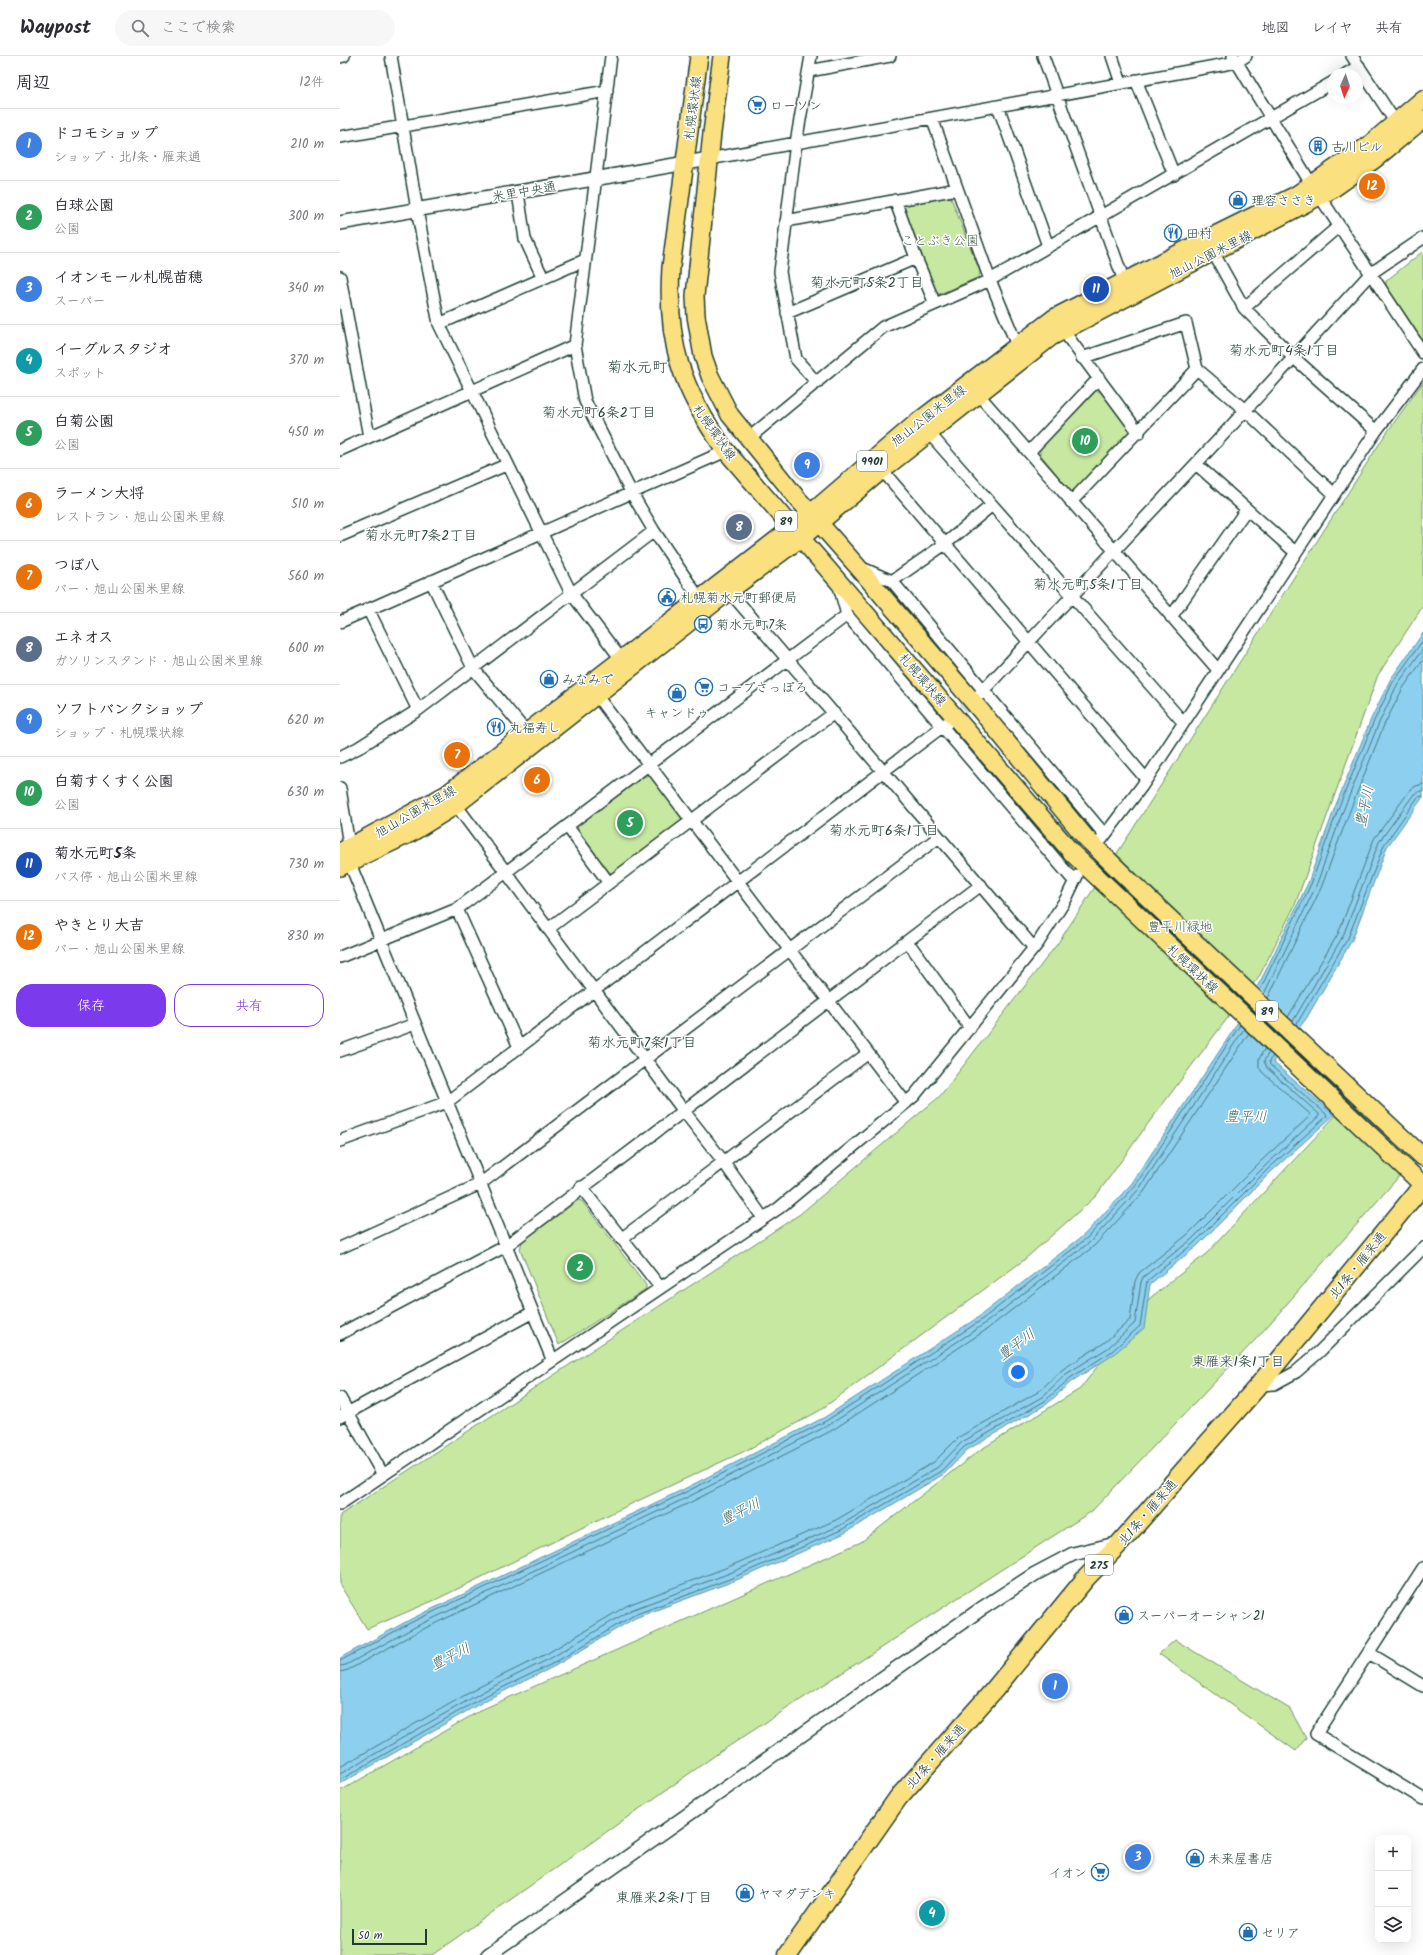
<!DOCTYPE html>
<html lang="ja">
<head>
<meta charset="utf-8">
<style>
	body { margin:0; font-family:Kalam,"Klee One",sans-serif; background:#f7f7f7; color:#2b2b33 }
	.controls { position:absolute; right:12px; bottom:12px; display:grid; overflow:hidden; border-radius:8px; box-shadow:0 4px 16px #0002 }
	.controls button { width:36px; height:36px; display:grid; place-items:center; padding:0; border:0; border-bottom:1px solid #e1e1e2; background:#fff; color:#2b2b33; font:20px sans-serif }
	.compass { position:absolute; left:987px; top:12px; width:36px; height:36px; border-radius:50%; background:#fff; box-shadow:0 4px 16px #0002; rotate:183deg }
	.scale { position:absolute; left:12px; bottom:10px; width:75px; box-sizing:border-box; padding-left:4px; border:2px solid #1f3d34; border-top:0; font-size:11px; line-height:14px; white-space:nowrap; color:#1f3d34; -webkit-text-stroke:3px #fff; paint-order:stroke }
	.you { position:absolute; left:678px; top:1316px; width:14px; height:14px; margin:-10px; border:3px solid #fff; border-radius:50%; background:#1a73e8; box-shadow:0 0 0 6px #1a73e833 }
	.badge { display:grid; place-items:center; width:26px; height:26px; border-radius:50%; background:#7c3aed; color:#fff; font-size:13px; font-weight:700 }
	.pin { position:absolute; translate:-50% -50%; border:2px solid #fff; box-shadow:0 1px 4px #0006 }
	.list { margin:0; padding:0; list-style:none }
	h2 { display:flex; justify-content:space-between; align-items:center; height:52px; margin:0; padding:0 16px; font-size:17px }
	h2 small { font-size:13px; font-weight:400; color:#7c7c81 }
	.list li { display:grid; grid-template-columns:26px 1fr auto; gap:12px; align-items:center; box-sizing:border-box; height:72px; padding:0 16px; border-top:1px solid #e1e1e2 }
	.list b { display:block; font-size:15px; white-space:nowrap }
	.list p { margin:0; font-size:13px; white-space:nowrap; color:#7c7c81 }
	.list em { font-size:13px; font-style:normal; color:#7c7c81 }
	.actions { display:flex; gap:8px; padding:12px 16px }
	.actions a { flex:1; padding:9px 0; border:1px solid #7c3aed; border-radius:16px; text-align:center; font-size:14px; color:#7c3aed }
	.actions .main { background:#7c3aed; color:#fff }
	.icon { flex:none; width:22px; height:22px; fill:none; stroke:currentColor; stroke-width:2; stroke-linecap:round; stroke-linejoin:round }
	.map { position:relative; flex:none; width:1083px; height:1899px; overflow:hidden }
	header { display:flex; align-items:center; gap:24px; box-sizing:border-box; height:56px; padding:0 20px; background:#fff; border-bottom:1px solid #e1e1e2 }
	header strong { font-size:19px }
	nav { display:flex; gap:22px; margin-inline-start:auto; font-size:14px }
	.search { width:280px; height:36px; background:#f7f7f7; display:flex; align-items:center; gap:10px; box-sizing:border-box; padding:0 14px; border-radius:22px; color:#7c7c81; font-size:15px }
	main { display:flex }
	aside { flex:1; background:#fff }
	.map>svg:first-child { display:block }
	.green { fill:#c7e8a0; stroke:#73926a }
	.water { fill:#8ccfee; stroke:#6095a4 }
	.pier { fill:#fff }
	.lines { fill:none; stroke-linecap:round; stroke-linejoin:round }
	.shore { stroke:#4b777e; stroke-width:1 }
	.minor-tunnel { stroke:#d2d8d6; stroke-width:11; stroke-dasharray:11 5.5; stroke-linecap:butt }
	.minor-casing { stroke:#1f3d34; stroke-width:14 }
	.tertiary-casing { stroke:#1f3d34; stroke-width:16 }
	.primary-casing { stroke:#1f3d34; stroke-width:20 }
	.trunk-casing { stroke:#1f3d34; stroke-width:21 }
	.minor { stroke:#fff; stroke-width:11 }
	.tertiary { stroke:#fff; stroke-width:13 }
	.primary { stroke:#fbe080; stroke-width:17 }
	.trunk { stroke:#fbe080; stroke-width:18 }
	.labels { text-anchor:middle; stroke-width:3; stroke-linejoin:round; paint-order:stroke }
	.shield { fill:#fff; stroke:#627771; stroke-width:1 }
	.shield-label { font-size:12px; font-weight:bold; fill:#1f3d34 }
	.poi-label { font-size:13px; fill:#1f3d34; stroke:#fff; text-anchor:start }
	.street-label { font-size:13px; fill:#1f3d34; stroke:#fff }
	.park-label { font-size:13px; fill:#415f4a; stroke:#fff }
	.neighbourhood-label { font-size:14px; fill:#1f3d34; stroke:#fff }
	.water-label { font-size:14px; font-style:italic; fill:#3a6262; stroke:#fff }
	.quarter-label { font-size:15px; fill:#1f3d34; stroke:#fff }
</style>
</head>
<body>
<header>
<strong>Waypost</strong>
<div class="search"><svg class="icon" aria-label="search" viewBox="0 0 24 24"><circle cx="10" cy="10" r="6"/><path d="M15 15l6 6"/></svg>ここで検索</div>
<nav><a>地図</a><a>レイヤ</a><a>共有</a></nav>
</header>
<main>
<aside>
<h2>周辺<small>12件</small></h2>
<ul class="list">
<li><span class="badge" style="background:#3f7fe0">1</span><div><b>ドコモショップ</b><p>ショップ · 北1条・雁来通</p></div><em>210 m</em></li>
<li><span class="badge" style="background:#2e9e5b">2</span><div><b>白球公園</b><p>公園</p></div><em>300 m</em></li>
<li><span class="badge" style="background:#3f7fe0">3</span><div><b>イオンモール札幌苗穂</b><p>スーパー</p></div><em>340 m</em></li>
<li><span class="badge" style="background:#0f9aa8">4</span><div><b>イーグルスタジオ</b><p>スポット</p></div><em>370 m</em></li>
<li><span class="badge" style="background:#2e9e5b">5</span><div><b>白菊公園</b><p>公園</p></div><em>450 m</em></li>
<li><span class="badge" style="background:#e8710a">6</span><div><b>ラーメン大将</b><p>レストラン · 旭山公園米里線</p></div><em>510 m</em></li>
<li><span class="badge" style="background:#e8710a">7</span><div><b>つぼ八</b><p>バー · 旭山公園米里線</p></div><em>560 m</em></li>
<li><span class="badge" style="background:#5c6f8a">8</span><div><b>エネオス</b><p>ガソリンスタンド · 旭山公園米里線</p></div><em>600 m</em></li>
<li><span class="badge" style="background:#3f7fe0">9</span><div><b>ソフトバンクショップ</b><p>ショップ · 札幌環状線</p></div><em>620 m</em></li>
<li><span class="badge" style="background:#2e9e5b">10</span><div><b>白菊すくすく公園</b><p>公園</p></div><em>630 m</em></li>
<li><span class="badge" style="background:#1a4fb4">11</span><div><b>菊水元町5条</b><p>バス停 · 旭山公園米里線</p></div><em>730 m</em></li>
<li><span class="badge" style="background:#e8710a">12</span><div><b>やきとり大吉</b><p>バー · 旭山公園米里線</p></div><em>830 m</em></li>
</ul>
<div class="actions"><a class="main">保存</a><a>共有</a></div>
</aside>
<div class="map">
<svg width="1083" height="1899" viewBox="0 0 1083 1899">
	<rect width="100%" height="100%" fill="#fff"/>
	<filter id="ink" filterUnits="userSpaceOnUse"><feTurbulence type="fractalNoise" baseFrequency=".025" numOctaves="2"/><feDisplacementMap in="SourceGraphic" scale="8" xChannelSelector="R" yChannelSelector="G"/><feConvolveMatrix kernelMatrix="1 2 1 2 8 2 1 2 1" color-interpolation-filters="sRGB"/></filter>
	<g filter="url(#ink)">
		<path class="green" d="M608,141L611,142L640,216L639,221L597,239L561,152L563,148Z
			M1082,196L1083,198V285L1046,230V225Z
			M1083,326V550L1038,619L955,849L920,919L807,1069L756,1140L684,1204L479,1355L407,1394L274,1456L95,1544L27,1573L0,1529V1459L460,1158L600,1040L718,887L789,779L1043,382Z
			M756,335H760L790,371V377L736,436H731L700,398V393Z
			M305,720H312L342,761L341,765L273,817H269L237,775L238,769Z
			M996,1059L1062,1117L917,1282L752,1455L380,1696L92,1899H0V1735L143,1653L521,1486L640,1394L740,1333L810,1242L867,1197Z
			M238,1144L242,1145L306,1229V1233L219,1289L180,1193L182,1186Z
			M835,1584L950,1653L966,1682L956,1695L819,1598Z"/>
		<path class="water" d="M1083,577V741L1047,791L1012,884L966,963L933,1006L994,1059L931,1116L857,1190L810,1228L804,1272L773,1299L732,1325L707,1348L627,1394L604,1418L503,1478L394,1525L295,1562L215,1610L148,1643L0,1728V1602L71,1563L342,1434L485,1361L637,1262L744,1179L792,1127L894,973L924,918L968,827L995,751L1031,663L1050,624Z"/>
		<path class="pier" d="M916,929L961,972L937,1004L896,966Z"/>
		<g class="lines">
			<path class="shore" d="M920,934L971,828L998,753L1034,665L1053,626L1083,584
				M924,938L976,830L1003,755L1039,667L1057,629L1083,593
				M928,942L981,832L1009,757L1044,669L1063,632L1083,604
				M948,961L998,878L1034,783L1071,733L1076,730L1083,728
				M953,965L1003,880L1039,786L1074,738L1083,734
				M956,969L1008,882L1044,789L1078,741L1083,740
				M0,1605L72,1566L344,1437L486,1365L640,1265L747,1182L795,1130L900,969
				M0,1610L6,1609L75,1571L346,1442L489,1369L643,1269L750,1186L799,1133L904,973
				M0,1616L8,1614L77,1576L349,1447L491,1375L646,1274L754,1190L803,1137L909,977
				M0,1711L141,1630L208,1597L288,1549L388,1511L496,1464L594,1406L619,1381L698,1336L723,1313L764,1287L790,1264L795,1225L799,1217L847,1179L921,1105L970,1060V1058L922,1016L919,1011V1003L925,992
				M0,1718L144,1635L211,1602L291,1554L390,1517L499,1470L598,1411L622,1386L702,1341L726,1318L768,1292L795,1267L801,1226L803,1221L851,1184L925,1110L979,1060V1058L927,1012L924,1005L929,996
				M0,1724L147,1639L214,1607L294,1559L392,1522L501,1474L601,1415L624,1391L705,1345L730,1322L771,1296L800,1270L807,1225L854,1187L928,1113L987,1060L986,1058L930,1009L929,1005L933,1000"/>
			<path class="minor-tunnel" d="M611,664L637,641"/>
			<defs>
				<path id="minor" d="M51,0L77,154L99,268L231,537L281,603
					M271,0L235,289L245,345L291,436L314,475L359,542
					M471,0L456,87L440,216L456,303L477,327
					M703,0L784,225
					M772,0L781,27
					M893,0L967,121L1083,297
					M1012,0L1056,67
					M0,1L4,0
					M469,15L550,0
					M1006,18L1019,10
					M796,24L834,119
					M658,50L708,190
					M592,62L650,224L679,294
					M0,81L267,35
					M369,103L897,6L906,0
					M178,137L185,183L203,222
					M446,165L617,133
					M873,196L904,252L953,301L1036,375
					M576,202L595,248
					M0,221L29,381
					M904,252L999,170
					M447,257L576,202L555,144
					M99,268L245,204
					M719,269L799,377
					M742,302L846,267L857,313
					M638,338L878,614
					M589,377L843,666
					M409,382L543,271L650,224L993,26
					M0,394L235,289
					M689,396L759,322
					M856,408L955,496
					M542,414L806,723
					M731,446L857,313L905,354L994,438
					M0,480L166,409
					M522,512L552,525L765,779
					M91,525L133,612L187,677
					M552,525L605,488L652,449
					M499,530L507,559L734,825
					M389,535L694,892
					M28,553L78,654
					M831,561L906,454
					M0,566L386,395
					M253,635L566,1047
					M639,639L881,381L1030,218L1083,182
					M0,701L18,692L78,654L314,475
					M0,732L13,815L212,1303
					M116,749L343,1054L383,1105L423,1162
					M227,770L269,827
					M762,783L802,730L1036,375L1083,313
					M117,853L179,991
					M208,873L494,657
					M568,886L630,972
					M0,901L117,853L507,559
					M0,995L75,968
					M0,1085L107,1046L607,667
					M241,1131L320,1231
					M281,1183L527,998
					M0,1192L140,1128L599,781
					M0,1278L166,1190L641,829
					M919,1329L934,1328L956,1316L979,1296L1083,1192
					M0,1342L43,1419
					M0,1361L193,1256
					M0,1448L439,1152L574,1040L698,887L726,843L737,820
					M1083,1512L976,1678L1083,1743
					M1029,1597L1083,1630"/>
				<path id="tertiary" d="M0,167L369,103
					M148,1899L641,1553L695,1518L733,1498L780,1487"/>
				<path id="primary" d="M359,0L331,211C326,287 341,333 386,395L733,798L1083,1129
					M382,0L372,77L355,240L356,260L363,300L370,320L390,359L457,442L517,510L641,655L745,781L790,825L1083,1101
					M0,796L107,738L470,458L575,368L714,262L857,188L956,139L1029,89L1083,43
					M0,811L71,777L116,749L389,535L461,482L542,414L711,281L991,134L1035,103L1083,63"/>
				<path id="trunk" d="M448,1899L558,1742L654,1634L746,1522L780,1487L919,1329L1083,1129"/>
			</defs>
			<use href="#minor" class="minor-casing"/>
			<use href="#tertiary" class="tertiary-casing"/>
			<use href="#primary" class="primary-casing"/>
			<use href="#trunk" class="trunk-casing"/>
			<use href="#minor" class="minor"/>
			<use href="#tertiary" class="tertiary"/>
			<use href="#primary" class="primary"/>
			<use href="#trunk" class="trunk"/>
		</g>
	</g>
	<defs>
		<symbol id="supermarket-ring" viewBox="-11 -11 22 22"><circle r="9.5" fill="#fff" stroke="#1f6fb2" stroke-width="1.5"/><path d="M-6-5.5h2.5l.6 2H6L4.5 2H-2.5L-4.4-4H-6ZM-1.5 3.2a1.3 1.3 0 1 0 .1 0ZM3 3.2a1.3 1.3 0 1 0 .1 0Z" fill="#1f6fb2"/></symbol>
		<symbol id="building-ring" viewBox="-11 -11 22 22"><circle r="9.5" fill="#fff" stroke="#1f6fb2" stroke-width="1.5"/><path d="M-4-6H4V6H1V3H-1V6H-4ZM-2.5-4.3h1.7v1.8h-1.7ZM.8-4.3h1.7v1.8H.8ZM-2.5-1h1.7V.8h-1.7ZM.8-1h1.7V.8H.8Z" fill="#1f6fb2"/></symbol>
		<symbol id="shop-ring" viewBox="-11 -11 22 22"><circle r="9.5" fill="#fff" stroke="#1f6fb2" stroke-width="1.5"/><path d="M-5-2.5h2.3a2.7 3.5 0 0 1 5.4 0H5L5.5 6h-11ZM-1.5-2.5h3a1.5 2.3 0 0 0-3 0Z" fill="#1f6fb2"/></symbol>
		<symbol id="restaurant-ring" viewBox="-11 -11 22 22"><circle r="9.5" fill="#fff" stroke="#1f6fb2" stroke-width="1.5"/><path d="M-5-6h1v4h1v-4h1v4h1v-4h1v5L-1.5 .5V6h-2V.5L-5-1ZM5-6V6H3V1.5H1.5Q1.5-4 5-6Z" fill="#1f6fb2"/></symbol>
		<symbol id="civic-ring" viewBox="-11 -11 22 22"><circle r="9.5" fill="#fff" stroke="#1f6fb2" stroke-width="1.5"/><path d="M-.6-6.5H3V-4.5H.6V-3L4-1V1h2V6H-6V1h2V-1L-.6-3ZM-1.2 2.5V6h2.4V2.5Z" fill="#1f6fb2"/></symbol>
		<symbol id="bus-ring" viewBox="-11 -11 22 22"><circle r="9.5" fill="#fff" stroke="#1f6fb2" stroke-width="1.5"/><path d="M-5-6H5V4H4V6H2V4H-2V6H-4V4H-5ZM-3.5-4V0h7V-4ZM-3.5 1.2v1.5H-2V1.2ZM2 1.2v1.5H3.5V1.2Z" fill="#1f6fb2"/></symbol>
	</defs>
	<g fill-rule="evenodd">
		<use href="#supermarket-ring" x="407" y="39" width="20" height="20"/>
		<use href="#building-ring" x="968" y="80" width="20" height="20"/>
		<use href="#shop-ring" x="888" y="134" width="20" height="20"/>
		<use href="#restaurant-ring" x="823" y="167" width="20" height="20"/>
		<use href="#civic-ring" x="317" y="531" width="20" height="20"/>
		<use href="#bus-ring" x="353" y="558" width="20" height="20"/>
		<use href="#shop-ring" x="199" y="613" width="20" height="20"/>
		<use href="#supermarket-ring" x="354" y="621" width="20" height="20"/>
		<use href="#shop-ring" x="327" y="627" width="20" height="20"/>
		<use href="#restaurant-ring" x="146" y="661" width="20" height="20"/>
		<use href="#shop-ring" x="774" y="1549" width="20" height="20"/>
		<use href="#shop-ring" x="845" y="1792" width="20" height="20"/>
		<use href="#supermarket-ring" x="750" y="1806" width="20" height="20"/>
		<use href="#shop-ring" x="395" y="1827" width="20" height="20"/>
		<use href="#shop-ring" x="898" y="1866" width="20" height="20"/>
	</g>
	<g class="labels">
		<g class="shield">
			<rect x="517" y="395" width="30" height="20" rx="3"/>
			<rect x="435" y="455" width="22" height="20" rx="3"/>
			<rect x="916" y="945" width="22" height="20" rx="3"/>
			<rect x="745" y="1499" width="28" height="20" rx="3"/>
		</g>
		<g class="shield-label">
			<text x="532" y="409">9901</text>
			<text x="446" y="469">89</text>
			<text x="927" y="959">89</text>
			<text x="759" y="1513">275</text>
		</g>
		<g class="poi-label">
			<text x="430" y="54">ローソン</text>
			<text x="991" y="95">古川ビル</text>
			<text x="911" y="149">理容ささき</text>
			<text x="846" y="182">田村</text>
			<text x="340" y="546">札幌菊水元町郵便局</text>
			<text x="376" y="573">菊水元町7条</text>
			<text x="222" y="628">みなみで</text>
			<text x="377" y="636">コープさっぽろ</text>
			<text x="337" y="661" text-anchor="middle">キャンドゥ</text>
			<text x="169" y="676">丸福寿し</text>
			<text x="797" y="1564">スーパーオーシャン21</text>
			<text x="868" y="1807">未来屋書店</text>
			<text x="747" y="1821" text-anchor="end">イオン</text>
			<text x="418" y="1842">ヤマダデンキ</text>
			<text x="921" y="1881">セリア</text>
		</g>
		<g class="street-label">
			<text transform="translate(352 52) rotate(-83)" y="5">札幌環状線</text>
			<text transform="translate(184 135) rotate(-10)" y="5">米里中央通</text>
			<text transform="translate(870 198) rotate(-27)" y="5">旭山公園米里線</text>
			<text transform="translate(588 359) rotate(-38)" y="5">旭山公園米里線</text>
			<text transform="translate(375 376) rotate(55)" y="5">札幌環状線</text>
			<text transform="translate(583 623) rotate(49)" y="5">札幌環状線</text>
			<text transform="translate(75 755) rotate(-30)" y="5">旭山公園米里線</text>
			<text transform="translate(853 912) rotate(43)" y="5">札幌環状線</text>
			<text transform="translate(1017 1209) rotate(-51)" y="5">北1条・雁来通</text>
			<text transform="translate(807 1456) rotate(-49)" y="5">北1条・雁来通</text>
			<text transform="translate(595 1700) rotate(-48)" y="5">北1条・雁来通</text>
		</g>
		<g class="park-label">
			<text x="600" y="189">ことぶき公園</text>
			<text x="840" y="875">豊平川緑地</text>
		</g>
		<g class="neighbourhood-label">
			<text x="527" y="231">菊水元町5条2丁目</text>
			<text x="944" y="299">菊水元町4条1丁目</text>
			<text x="259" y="361">菊水元町6条2丁目</text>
			<text x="81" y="484">菊水元町7条2丁目</text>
			<text x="748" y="533">菊水元町5条1丁目</text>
			<text x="544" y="779">菊水元町6条1丁目</text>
			<text x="302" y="991">菊水元町7条1丁目</text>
			<text x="898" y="1310">東雁来1条1丁目</text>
			<text x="324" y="1846">東雁来2条1丁目</text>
		</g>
		<g class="water-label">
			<text transform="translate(1024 750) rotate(-78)" y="5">豊平川</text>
			<text x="906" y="1065">豊平川</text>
			<text transform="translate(676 1288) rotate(-36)" y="5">豊平川</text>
			<text transform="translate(400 1455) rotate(-26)" y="5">豊平川</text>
			<text transform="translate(110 1600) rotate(-27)" y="5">豊平川</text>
		</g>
		<g class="quarter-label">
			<text x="297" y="316">菊水元町</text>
		</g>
	</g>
</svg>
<div class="controls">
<button>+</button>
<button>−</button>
<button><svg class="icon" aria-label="layers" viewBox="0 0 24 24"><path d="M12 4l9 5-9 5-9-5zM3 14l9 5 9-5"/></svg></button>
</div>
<svg class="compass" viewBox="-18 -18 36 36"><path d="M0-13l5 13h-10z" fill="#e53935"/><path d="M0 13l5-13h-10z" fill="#7c7c81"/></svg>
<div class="scale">50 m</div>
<div class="you"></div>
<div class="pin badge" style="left:715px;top:1630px;background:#3f7fe0">1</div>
<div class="pin badge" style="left:240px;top:1211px;background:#2e9e5b">2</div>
<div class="pin badge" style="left:798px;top:1801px;background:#3f7fe0">3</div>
<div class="pin badge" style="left:592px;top:1857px;background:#0f9aa8">4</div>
<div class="pin badge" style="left:290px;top:767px;background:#2e9e5b">5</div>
<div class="pin badge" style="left:197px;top:724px;background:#e8710a">6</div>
<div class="pin badge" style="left:117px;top:699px;background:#e8710a">7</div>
<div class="pin badge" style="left:399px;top:471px;background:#5c6f8a">8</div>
<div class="pin badge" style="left:467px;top:409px;background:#3f7fe0">9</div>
<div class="pin badge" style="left:745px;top:385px;background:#2e9e5b">10</div>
<div class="pin badge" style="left:756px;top:233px;background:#1a4fb4">11</div>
<div class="pin badge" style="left:1032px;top:130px;background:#e8710a">12</div>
</div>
</main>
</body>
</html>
